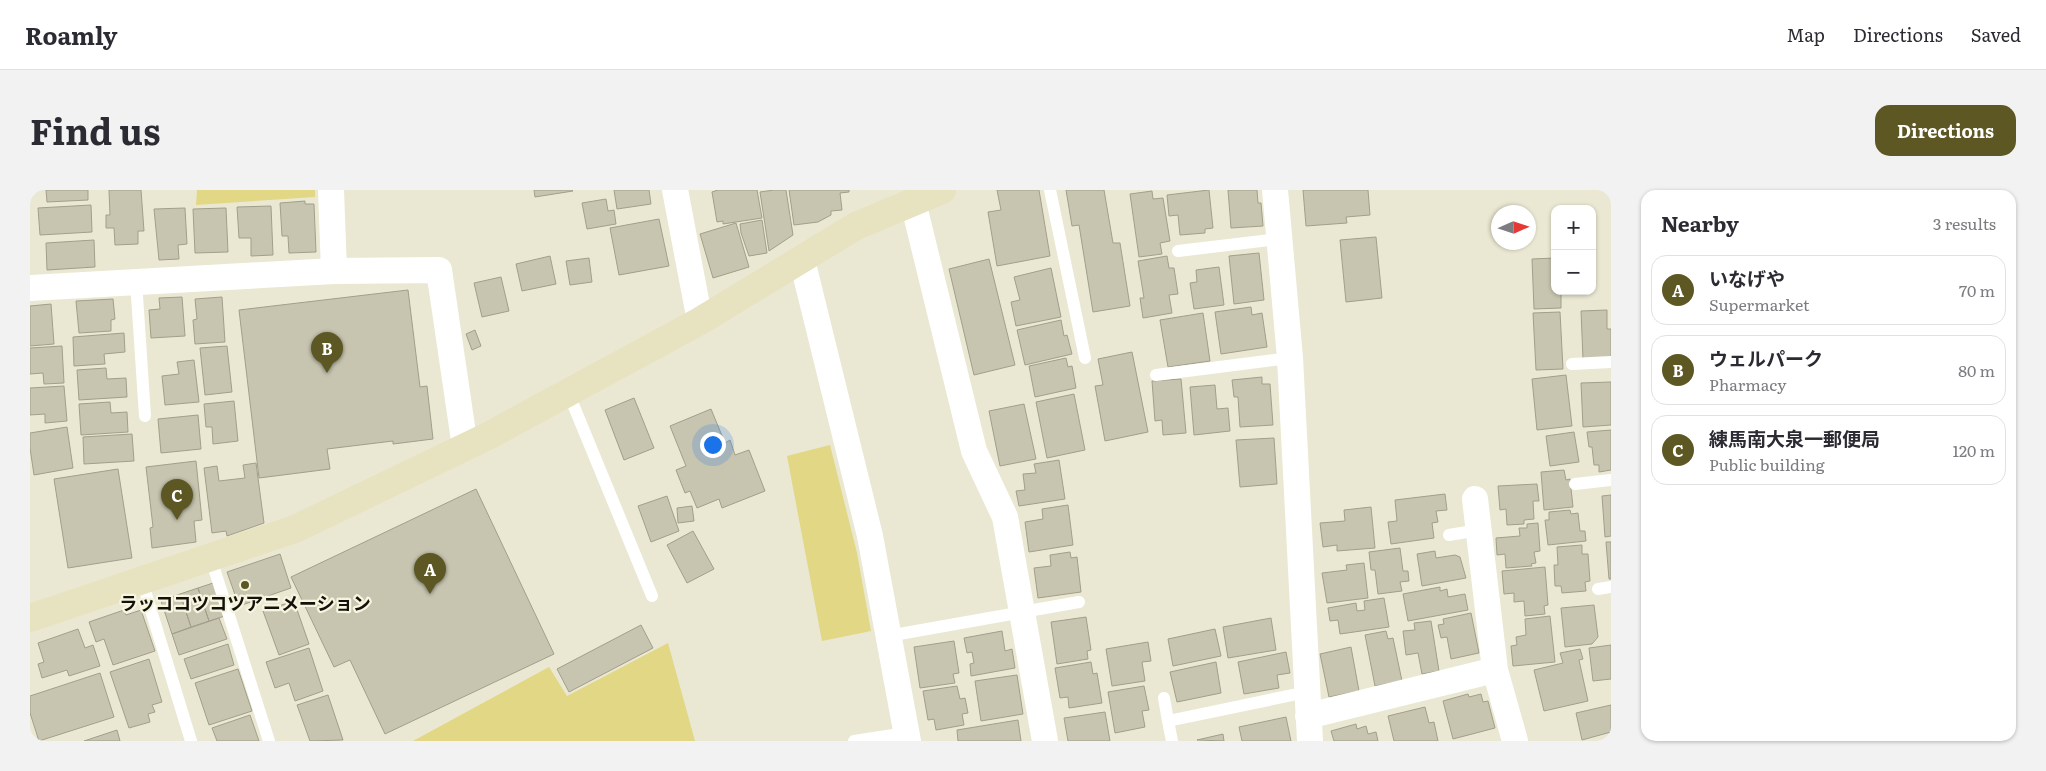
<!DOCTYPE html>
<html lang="en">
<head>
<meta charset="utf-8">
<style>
	body { margin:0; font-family:Literata,"Noto Sans JP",serif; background:#f2f2f3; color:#2b2b33 }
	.controls { position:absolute; right:15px; top:15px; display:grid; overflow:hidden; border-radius:10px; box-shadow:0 1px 4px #0004 }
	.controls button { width:45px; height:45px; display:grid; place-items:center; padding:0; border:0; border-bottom:1px solid #e1e1e2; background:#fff; color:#2b2b33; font:25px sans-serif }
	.compass { position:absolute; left:1461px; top:15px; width:45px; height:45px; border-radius:50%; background:#fff; box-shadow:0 1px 4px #0004; rotate:87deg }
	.you { position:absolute; left:682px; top:254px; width:18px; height:18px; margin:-12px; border:4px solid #fff; border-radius:50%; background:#1a73e8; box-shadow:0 0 0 8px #1a73e833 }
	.badge { display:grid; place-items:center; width:32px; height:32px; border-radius:50%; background:#5d5723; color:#fff; font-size:16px; font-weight:700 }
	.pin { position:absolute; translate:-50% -41px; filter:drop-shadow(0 1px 2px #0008) }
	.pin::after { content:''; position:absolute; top:26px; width:18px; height:15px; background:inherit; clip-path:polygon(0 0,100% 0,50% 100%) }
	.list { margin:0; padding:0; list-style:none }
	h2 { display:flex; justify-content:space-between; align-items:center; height:65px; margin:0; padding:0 20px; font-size:21px }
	h2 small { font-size:16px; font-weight:400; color:#7c7c81 }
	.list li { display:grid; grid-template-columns:32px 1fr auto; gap:15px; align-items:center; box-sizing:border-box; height:70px; margin:0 10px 10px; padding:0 10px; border:1px solid #e1e1e2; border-radius:15px }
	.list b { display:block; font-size:19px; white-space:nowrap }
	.list p { margin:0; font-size:16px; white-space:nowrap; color:#7c7c81 }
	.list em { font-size:16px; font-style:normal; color:#7c7c81 }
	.map { position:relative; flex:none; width:1581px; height:551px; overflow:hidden; border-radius:15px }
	header { display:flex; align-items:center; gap:30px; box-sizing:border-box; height:70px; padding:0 25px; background:#fff; border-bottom:1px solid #e1e1e2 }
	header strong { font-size:24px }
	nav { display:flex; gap:28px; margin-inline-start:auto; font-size:18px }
	.intro { display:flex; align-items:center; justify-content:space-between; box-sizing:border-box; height:120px; padding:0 30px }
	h1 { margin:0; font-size:35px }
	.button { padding:12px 22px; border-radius:15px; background:#5d5723; color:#fff; font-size:18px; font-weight:700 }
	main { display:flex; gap:30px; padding:0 30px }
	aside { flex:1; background:#fff; border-radius:15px; box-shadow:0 1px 4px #0004 }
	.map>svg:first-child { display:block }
	.green { fill:#e1d785 }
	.building { fill:#c7c5b0; stroke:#a19f8a }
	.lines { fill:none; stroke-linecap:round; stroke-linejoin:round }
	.lane { stroke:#fff; stroke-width:12 }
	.street { stroke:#fff; stroke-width:26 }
	.secondary { stroke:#e7e2bf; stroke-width:28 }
	.poi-dot { fill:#5d5723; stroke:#f7f5df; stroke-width:2 }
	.labels { text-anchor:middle; stroke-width:4.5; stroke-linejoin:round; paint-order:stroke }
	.poi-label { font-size:18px; font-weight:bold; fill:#12110a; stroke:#f7f5df }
</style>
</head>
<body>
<header>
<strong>Roamly</strong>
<nav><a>Map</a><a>Directions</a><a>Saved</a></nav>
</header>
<div class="intro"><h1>Find us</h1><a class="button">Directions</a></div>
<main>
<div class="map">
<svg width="1581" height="551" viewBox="0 0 1581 551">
	<rect width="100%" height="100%" fill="#eae8d2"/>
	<path class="green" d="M167,0H285V7L166,15Z
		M800,255L827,363L841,441L792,451L757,266Z
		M638,453L665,551H383L519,477L537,506Z"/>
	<path class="building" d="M16,0H58V10L17,12Z
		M79,0H111L114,41H108V54L85,55L84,38H76V25H80Z
		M504,0H542L543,1L505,7Z
		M584,0H619L621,14L587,19Z
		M688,0H727L732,28L693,34V31L687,32L682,2Z
		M744,0H756L763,45L739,61L730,2Z
		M759,0H819V2L810,3L812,20L801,21V25L788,32L764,35Z
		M967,0H1009L1020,66L967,76L958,22L971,20Z
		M1036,0H1074L1083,53H1090L1100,116L1063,122L1049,35L1042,36Z
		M1179,0L1183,38L1175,39V43L1150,45L1148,25L1139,26L1137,5Z
		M1198,0H1227L1228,13H1231L1233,36L1201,38Z
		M1273,0H1338L1340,25L1316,27L1317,33L1276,36Z
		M1122,1L1123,9L1133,8L1140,51L1130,53L1132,64L1109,67L1100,4Z
		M576,9L578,21L584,20L586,34L557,39L552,13Z
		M275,11V14H284L286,62L259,63L258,46H252L250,13Z
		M61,15L62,42L10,45L8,18Z
		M241,16L243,65L221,66V48H209L207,17Z
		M155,18L157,54L148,55L149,69L129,70L124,19Z
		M196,18L198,62L165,63L163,19Z
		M629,29L639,76L589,85L580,38Z
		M732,30L737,63L719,66L711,43L710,34Z
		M706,33L719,77L683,88L670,44Z
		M1346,47L1352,108L1316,112L1310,50Z
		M64,50L65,77L17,80L16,53Z
		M1229,63L1234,110L1204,114L1199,66Z
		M520,66L526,94L492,101L486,74Z
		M1137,66L1139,78H1144L1148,104L1139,105L1142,123L1113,128L1110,108H1114L1108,71Z
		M559,68L562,92L540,95L536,71Z
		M1525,68V101H1531V118L1504,119L1502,69Z
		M959,69L985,175L944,185L919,79Z
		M1189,77L1194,115L1164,119L1160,93L1167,92L1166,80Z
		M1021,78L1031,127L986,136L981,112L990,110L984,87Z
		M471,87L479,121L452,127L444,93Z
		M378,100L390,197L397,196L403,249L363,254V251L297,259L300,279L229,288L209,120Z
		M152,107L155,146L121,148L119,120L130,119L129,108Z
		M192,107L195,152L165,154L163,130L167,129L165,109Z
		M83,109L85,129L81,130V141L49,143L46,111Z
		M21,114L24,154L0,156V116Z
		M1221,117L1222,125L1232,123L1237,157L1191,164L1185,122Z
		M1577,120V139H1581V167L1553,169L1551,121Z
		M1530,122L1533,179L1506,180L1503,123Z
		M1173,123L1180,171L1138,177L1130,130Z
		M1031,130L1034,146L1037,145L1042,164L995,175L987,140Z
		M445,140L451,156L442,160L436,144Z
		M94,143L95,162L74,164L75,174L44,176L43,147Z
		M32,156L34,193L14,194L13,183L0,184V158Z
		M197,156L202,202L175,205L170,158Z
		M1102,162L1118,242L1075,251L1065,196L1073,195L1068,169Z
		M1036,168L1038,177L1042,176L1046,198L1005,207L999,176Z
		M164,170L169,212L135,215L132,186L149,184L147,172Z
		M76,178L77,189L96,188L97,207L49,210L47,180Z
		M1536,185L1542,236L1507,240L1502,189Z
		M1232,187V194H1240L1243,235L1210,237L1208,207H1204L1202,190Z
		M1151,189L1156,243L1133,245L1132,230L1125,231L1122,191Z
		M1581,192V235L1553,237L1551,193Z
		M1185,195L1187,219L1198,218L1200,241L1164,245L1160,197Z
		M34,196L37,231L15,233V224L0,225V198Z
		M1044,204L1055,260L1017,268L1006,212Z
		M604,208L624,258L594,270L575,220Z
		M204,211L208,251L183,254L182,237H176L174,214Z
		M80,212L81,223L97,222L98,242L51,245L49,214Z
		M994,214L1006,269L970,276L959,221Z
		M681,219L695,253L700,250L705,265L719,260L735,301L692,318L689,309L667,318L660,301L655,303L646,280L656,276L640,236Z
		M168,225L171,259L131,263L128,229Z
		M37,237L43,278L4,285L0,258V243Z
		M1581,240V280L1569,282V275H1564L1562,257H1559L1557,242Z
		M1544,242L1549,272L1520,276L1516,246Z
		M102,244L104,271L54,274L53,247Z
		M1244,248L1247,294L1210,297L1206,250Z
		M1029,270L1035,309L989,316L986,301L995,300L993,284L1006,283L1004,274Z
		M166,271L172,330L164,331L166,352L122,358L120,338L123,337L116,277Z
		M226,273L234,333L197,346L196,341L182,343L174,278L187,276L189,291L215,288L213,275Z
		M88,279L102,368L38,378L24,289Z
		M1534,280L1536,290L1540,289L1543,317L1514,320L1511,282Z
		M1507,294L1509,311H1503L1504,329L1494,330V334L1477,335L1476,319L1470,320L1468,296Z
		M446,299L524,464L355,544L320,470L304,477L261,387Z
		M1415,304L1417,320L1406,321L1408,332L1402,333L1404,348L1361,354L1358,332L1367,331L1365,310Z
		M1581,305V346L1575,347L1572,306Z
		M637,306L649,341L621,352L608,316Z
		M1038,315L1043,355L999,362L995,332L1013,329L1012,319Z
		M662,316L664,331L648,333L647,318Z
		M1341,317L1345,358L1307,361V355L1293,357L1290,333L1315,331L1314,320Z
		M1540,320L1541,324L1548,323L1550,341H1555L1556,351L1518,355L1515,330H1519V322Z
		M1508,333L1510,361L1504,362L1506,373L1501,374L1502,376L1476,378L1475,364L1467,365L1466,348L1490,346L1489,338H1497V334Z
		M663,341L684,379L657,393L637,355Z
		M1576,352H1581V389H1579Z
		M1552,355V364H1558L1560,391L1555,392L1556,401L1532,403L1531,396H1525L1524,375H1528L1527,357Z
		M1370,358L1373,381H1378L1379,391L1370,392L1372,401L1348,404L1345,380H1341L1339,362Z
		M1405,361L1406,368L1425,365L1430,367L1436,388L1392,396L1387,364Z
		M1040,362L1041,368L1047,367L1051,402L1008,408L1004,378L1021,376L1020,365Z
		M250,364L261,398L209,416L197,382Z
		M1334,373L1338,408L1297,413L1292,383L1317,380L1316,375Z
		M1515,377L1518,415L1514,416L1515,424L1495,426L1494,411L1484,412V403L1474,404L1472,381Z
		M183,393L195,426L179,431L168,398Z
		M1410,397V401L1417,399L1418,407L1435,404L1438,420L1378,431L1373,404Z
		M168,398L179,431L161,437L150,404Z
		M150,404L161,437L142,444L131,411Z
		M1354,408L1359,437L1310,444L1308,430L1300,431L1298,418L1326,413L1327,421L1335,420L1334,411Z
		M264,411L279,454L249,465L233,421Z
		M1564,415L1568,447L1562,454L1535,457L1531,418Z
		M94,420L96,425L111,420L125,461L83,475L74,449L66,452L59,432Z
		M1441,423L1449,463L1421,469L1417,447L1411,448L1408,435L1414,434L1413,429Z
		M1520,426L1525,472L1483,476L1481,456L1487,455L1486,447L1496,445L1495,429Z
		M1056,427L1061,460L1057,461L1058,469L1027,474L1021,432Z
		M189,428L197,449L149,465L142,444Z
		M1241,428L1246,460L1198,468L1193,437Z
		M1401,431L1409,481L1392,484L1388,463L1376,465L1373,441L1385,440L1384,433Z
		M611,435L623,458L539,502L527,479Z
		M48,439L55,458L63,455L70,476L39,486L37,480L12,488L8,474L14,472L8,453Z
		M1185,439L1191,466L1143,476L1138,449Z
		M972,441L975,461L982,459L985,478L941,486L940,474L944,473L942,462L937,463L934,448Z
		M1356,441L1358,449L1363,448L1372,491L1345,496L1335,445Z
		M924,451L929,483L923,484L925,493L890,498L884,457Z
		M1118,452L1121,471L1112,472L1115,491L1082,496L1076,459Z
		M198,454L204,475L161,489L154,469Z
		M1581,455V489L1563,491L1559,458Z
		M1321,457L1329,501L1299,507L1290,464Z
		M279,458L293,501L265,511L259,493L245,498L236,472Z
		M1550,459L1553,469L1549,470L1558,511L1514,521L1504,480L1533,473L1530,463Z
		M1256,462L1260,483L1247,485L1249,498L1214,504L1208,472Z
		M119,469L132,512L122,515L125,522L118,524L120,532L99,538L80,482Z
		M1061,472L1063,484L1067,483L1072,513L1039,518L1038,507L1030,508L1025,478Z
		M1186,472L1191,503L1147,512L1140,482Z
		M208,479L222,521L179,535L165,493Z
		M70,483L84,527L9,551L0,523V506Z
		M987,485L993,524L951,531L945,491Z
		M927,496L930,509L935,508L938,523L932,524L934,535L906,540L904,529L898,530L893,501Z
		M1114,496L1119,520L1112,521L1115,537L1085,543L1078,502Z
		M1438,504L1439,507L1451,504L1453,512L1458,511L1465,538L1423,549L1413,511Z
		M298,505L313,550L280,551L267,515Z
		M1581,515V542L1552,550L1546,523Z
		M1395,517L1399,533L1404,532L1408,551H1364L1358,526Z
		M1075,522L1080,551H1038L1034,528Z
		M220,525L229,551H187L182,538Z
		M1256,527L1261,551H1212L1209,537Z
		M988,530L991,551H928L927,540Z
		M1326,534L1327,539L1336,536L1338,544L1346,542L1348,551H1304L1301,541Z
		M87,540L90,551H54Z
		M1193,544L1194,551L1167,550Z"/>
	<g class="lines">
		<path class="lane" d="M1020,0L1055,168
			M1148,61L1249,49
			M106,91L115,226
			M1542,174L1581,172
			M1126,185L1260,168
			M538,202L622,406
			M1545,294L1581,290
			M1419,345L1449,340
			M181,369L239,551
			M112,391L161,551
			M1568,399L1581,397
			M858,446L1049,412
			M1134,508L1138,531L1277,502
			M1138,531L1142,551
			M824,551L876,543"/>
		<path class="street" d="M301,0L304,81
			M645,0L670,131
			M1245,0L1260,168L1280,551
			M883,12L944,261L975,327L1015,551
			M772,70L840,346L878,551
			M0,98L304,81L409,80L435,257
			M1465,480L1485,551
			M1278,526L1465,480L1445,309"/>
		<path class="secondary" d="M0,428L265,339L458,246L670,131L826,36L912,0"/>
	</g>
	<circle class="poi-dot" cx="215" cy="395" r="5"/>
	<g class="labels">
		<g class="poi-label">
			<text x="215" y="420">ラッココツコツアニメーション</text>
		</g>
	</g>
</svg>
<div class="controls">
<button>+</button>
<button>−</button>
</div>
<svg class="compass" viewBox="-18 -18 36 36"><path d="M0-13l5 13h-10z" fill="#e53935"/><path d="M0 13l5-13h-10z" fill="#7c7c81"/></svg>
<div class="you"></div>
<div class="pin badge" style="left:400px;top:404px">A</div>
<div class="pin badge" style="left:297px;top:183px">B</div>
<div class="pin badge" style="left:147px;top:330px">C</div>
</div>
<aside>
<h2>Nearby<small>3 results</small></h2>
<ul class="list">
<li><span class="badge">A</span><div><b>いなげや</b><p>Supermarket</p></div><em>70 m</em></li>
<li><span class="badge">B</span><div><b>ウェルパーク</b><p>Pharmacy</p></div><em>80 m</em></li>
<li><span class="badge">C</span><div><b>練馬南大泉一郵便局</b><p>Public building</p></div><em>120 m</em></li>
</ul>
</aside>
</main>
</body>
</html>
